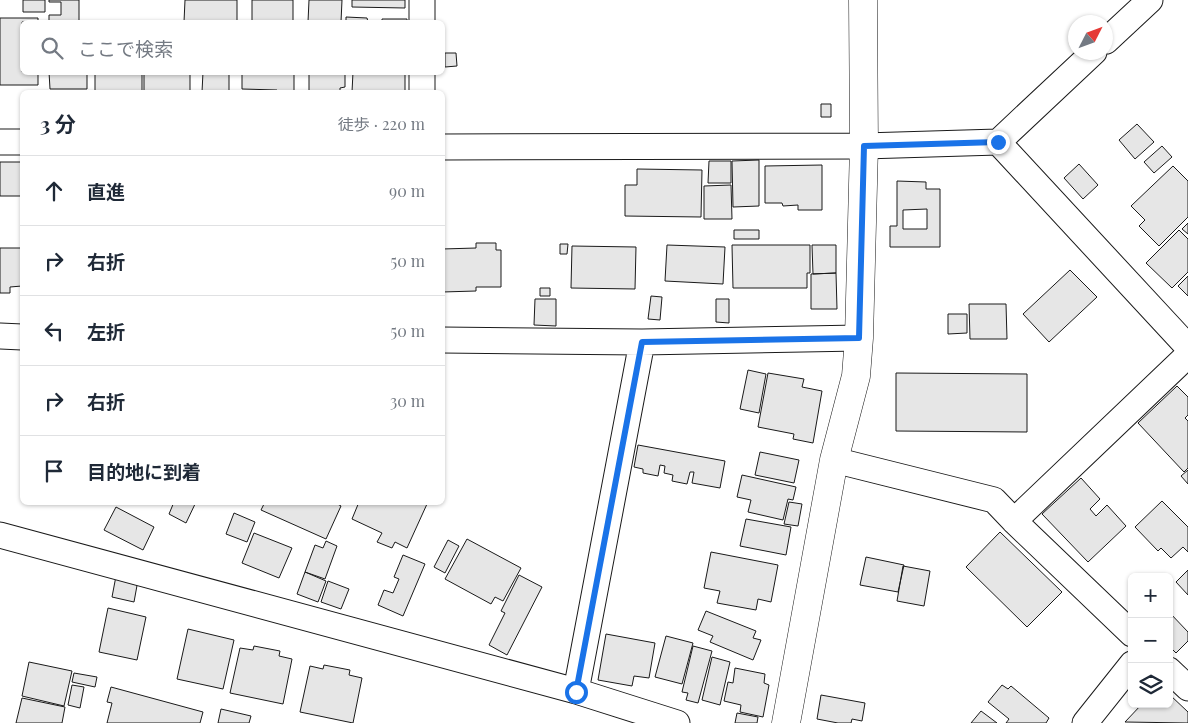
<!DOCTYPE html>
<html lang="ja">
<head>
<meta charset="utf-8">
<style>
	body { margin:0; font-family:"Playfair Display","Noto Sans JP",serif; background:#f2f2f3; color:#1f2937 }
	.controls { position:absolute; right:15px; bottom:15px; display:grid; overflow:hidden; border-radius:8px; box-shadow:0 1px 4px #0004 }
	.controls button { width:45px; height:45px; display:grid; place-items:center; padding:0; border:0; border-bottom:1px solid #e0e1e3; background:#fff; color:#1f2937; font:25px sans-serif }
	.compass { position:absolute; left:1068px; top:15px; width:45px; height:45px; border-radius:50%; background:#fff; box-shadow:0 1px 4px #0004; rotate:48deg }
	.stop { position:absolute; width:15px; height:15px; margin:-11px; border:4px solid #1a73e8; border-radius:50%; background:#fff }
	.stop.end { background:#1a73e8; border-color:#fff; box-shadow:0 1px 5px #0008 }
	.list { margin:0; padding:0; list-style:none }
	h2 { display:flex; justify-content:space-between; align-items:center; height:65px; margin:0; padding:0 20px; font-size:21px }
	h2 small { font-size:16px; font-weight:400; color:#747a83 }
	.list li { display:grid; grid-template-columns:32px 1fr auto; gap:15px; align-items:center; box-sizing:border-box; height:70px; padding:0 20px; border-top:1px solid #e0e1e3 }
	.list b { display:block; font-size:19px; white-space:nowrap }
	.list em { font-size:16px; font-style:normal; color:#747a83 }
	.icon { flex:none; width:28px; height:28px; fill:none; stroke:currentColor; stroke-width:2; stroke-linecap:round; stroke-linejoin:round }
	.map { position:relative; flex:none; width:1188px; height:723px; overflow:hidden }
	.search { position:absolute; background:#fff; box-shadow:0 1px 4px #0004; left:20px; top:20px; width:425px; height:55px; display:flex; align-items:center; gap:12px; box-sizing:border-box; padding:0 18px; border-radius:8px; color:#747a83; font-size:19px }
	.panel { position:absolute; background:#fff; box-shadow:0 1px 4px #0004; left:20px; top:90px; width:425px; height:415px; border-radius:8px }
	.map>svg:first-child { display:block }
	.building { fill:#e6e6e6; stroke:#1a1a1a; fill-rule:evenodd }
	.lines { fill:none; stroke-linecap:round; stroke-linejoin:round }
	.minor-casing { stroke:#1a1a1a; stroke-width:27 }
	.tertiary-casing { stroke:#1a1a1a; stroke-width:29 }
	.minor { stroke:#fff; stroke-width:25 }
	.tertiary { stroke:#fff; stroke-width:28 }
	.route { stroke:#1a73e8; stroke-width:6 }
</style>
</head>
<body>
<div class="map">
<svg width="1188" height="723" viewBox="0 0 1188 723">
	<rect width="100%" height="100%" fill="#fff"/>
	<path class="building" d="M23,0H45V12H23Z
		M49,0H79V22H49V15H61V2H49Z
		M185,0H237V22H184Z
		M252,0H293V22H252Z
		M309,0H342L341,22H308Z
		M352,0H405V8L352,7Z
		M346,17L367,18L368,22H346Z
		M0,18H38V22H22V72H38V85H0Z
		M382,19H407V22H382Z
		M445,53H456L457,66L445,67Z
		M49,72H87V89H50Z
		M95,72H142V92H95Z
		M144,72H190V92H144Z
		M203,72H229V92H202Z
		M242,72H294V92H277V90L242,89Z
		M309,72H345V87L340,88V92H309Z
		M353,72H405V92H352Z
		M821,104H831V117H821Z
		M1137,124L1154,142L1135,159L1119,140Z
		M1162,146L1172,157L1154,173L1144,162Z
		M759,160V206L733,207L732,161Z
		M709,161H731V183H708Z
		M0,162H21V196H0Z
		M1079,164L1098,185L1083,199L1064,178Z
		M822,165V210H798V205L783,206L782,203H765V166Z
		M1173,166L1188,181V217L1159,246L1139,226L1145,220L1131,206Z
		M637,169L702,170L701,217L625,216V185H637Z
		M897,181L926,182V189H940V247H890V226H897ZM927,209V229H903V210Z
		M731,185L732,219H704V186Z
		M1188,223V234L1182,229Z
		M734,230H759V239H734Z
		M1179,230L1188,239V272L1172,288L1146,263Z
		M476,243H496V250H501V287H476V291L442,292V249L476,248Z
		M560,244H568L567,254H560Z
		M667,245L725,247L723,284L665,281Z
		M732,245H810V273H807V288H733Z
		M812,245H836V273L813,274Z
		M572,246L636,247L635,289L571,288Z
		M0,248H22V286L10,287V293H0Z
		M1070,270L1097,297L1049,342L1023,314Z
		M836,273L837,309H811V274Z
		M1188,276V296L1178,286Z
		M540,288H550V296H540Z
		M651,296L662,297L660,320L648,319Z
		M535,299H556V326L534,325Z
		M716,299H729V323L716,322Z
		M969,304H1006L1007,339H970Z
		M948,314H967V333L948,334Z
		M748,370L766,374L759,413L740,409Z
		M768,373L804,379L802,387L822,391L813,443L793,439L794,434L758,427Z
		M896,373L1027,374V432L896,431Z
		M1177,386L1188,397V415L1185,418L1188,421V468L1184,472L1138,423Z
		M638,445L725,461L720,488L692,483L694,472H690L687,484L672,481L673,475L664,473L665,466L660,465L658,476L643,473V469L634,467Z
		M760,452L799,460L794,483L755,475Z
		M1188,470V484L1181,476Z
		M742,475L796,487L793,500L788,499L783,520L748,512L751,500L737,497Z
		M1081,478L1100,499L1090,509L1096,516L1107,505L1126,526L1088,562L1042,514Z
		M1162,501L1188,527V552L1183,547L1171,558L1161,548L1158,551L1135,527Z
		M174,502H196L186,523L169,514Z
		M265,502H334L341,506L326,539L261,510Z
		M359,502H424L427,504L407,548L395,542L392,548L377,542L382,533L352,519Z
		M789,502L802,504L798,526L784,524Z
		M116,507L154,527L143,550L104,530Z
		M234,513L255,522L247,542L226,534Z
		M746,519L791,527L786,555L740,546Z
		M1000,532L1062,592L1027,627L966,567Z
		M254,533L292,548L279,578L242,563Z
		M467,539L521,568L503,601L495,597L491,604L445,579Z
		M448,540L459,546L445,573L434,567Z
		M326,541L337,546L325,579L305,572L315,545L323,548Z
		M711,552L778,565L771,602L758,599L756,610L717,603L720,591L704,588Z
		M403,555L425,564L403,616L378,605L384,590L393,593L399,579L394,577Z
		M866,557L904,565L898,592L860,585Z
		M903,566L930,571L924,606L897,601Z
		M1188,570V595L1176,582Z
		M305,572L326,581L318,602L297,594Z
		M519,575L542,587L507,655L489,645L505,613L501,611Z
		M116,576L138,580L134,602L112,597Z
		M328,581L349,589L341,609L321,602Z
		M108,608L146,617L137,660L99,652Z
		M706,611L756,631L753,638L761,640L753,660L710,642L713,636L698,630Z
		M1169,612L1188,632V641L1176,653L1169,646Z
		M188,629L234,640L223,689L177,679Z
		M606,634L655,643L649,678L634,676L632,686L598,680Z
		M666,636L693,643L682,684L655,677Z
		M254,646L280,651L279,656L292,659L283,704L230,693L240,648L253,650Z
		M693,646L712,651L698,703L686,700L688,693L682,692Z
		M712,657L730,662L720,705L702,700Z
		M29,662L72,671L64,706L22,696Z
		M324,665L350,670L349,675L362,678L353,723L300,712L310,666L323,669Z
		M735,668L765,674L764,683L769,685L763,717L740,712L741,705L724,701L728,682L733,683Z
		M74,673L97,677L95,687L72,682Z
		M72,685L84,687L80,708L68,705Z
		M1002,685L1008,689L1011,686L1049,718L1046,723H1006L1009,719L988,702Z
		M111,687L203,712L200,723H107L112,703L107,702Z
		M821,695L865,703L862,721L852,719L851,723H838L817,719Z
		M1170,695L1188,712V723L1125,722L1142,704H1169Z
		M22,698L65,707L62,723H16Z
		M221,709L251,716L249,723H218Z
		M981,711L997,723H971Z
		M737,713L758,717L757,723H735Z"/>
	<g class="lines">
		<defs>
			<path id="minor" d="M422,22V0
				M1106,41L1150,0
				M422,92V72
				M0,142H22
				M998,142L1188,347
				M442,147L864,146L998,142L1094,52
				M0,336L22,337
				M442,340L642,342L859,338
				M834,460L994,500L1014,521L1132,634
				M1014,521L1188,355
				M0,535L576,691L677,723
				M1169,670L1188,688
				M576,691L642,342
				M1085,723L1132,664"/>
			<path id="tertiary" d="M786,723L834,460L856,376L859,338L864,146L863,0"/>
		</defs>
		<use href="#minor" class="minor-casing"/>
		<use href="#tertiary" class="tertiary-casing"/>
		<use href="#minor" class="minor"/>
		<use href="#tertiary" class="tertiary"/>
	</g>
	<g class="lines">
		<path class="route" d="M576,692L642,342L859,338L864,146L998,142"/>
	</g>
</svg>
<div class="controls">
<button>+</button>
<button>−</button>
<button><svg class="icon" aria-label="layers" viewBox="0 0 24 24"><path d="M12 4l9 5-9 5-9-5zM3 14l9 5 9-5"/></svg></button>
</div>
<svg class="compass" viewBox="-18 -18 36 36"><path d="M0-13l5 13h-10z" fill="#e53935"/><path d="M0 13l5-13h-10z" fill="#747a83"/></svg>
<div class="stop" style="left:576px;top:692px"></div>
<div class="stop end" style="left:998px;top:142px"></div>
<div class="search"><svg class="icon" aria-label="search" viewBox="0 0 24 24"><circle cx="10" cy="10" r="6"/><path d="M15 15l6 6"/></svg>ここで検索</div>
<section class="panel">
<h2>3 分<small>徒歩 · 220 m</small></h2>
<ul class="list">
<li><svg class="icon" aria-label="ahead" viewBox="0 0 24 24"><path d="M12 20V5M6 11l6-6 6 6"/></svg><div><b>直進</b></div><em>90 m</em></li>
<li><svg class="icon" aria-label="right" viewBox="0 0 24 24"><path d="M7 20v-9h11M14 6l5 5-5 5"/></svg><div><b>右折</b></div><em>50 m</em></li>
<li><svg class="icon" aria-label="left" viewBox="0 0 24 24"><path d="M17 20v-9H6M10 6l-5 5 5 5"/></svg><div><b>左折</b></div><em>50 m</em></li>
<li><svg class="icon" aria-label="right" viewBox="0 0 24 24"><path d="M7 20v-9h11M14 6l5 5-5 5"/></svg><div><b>右折</b></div><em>30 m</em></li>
<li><svg class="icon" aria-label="arrive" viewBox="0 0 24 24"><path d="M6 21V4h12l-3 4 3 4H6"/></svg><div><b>目的地に到着</b></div></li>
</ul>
</section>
</div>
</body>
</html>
